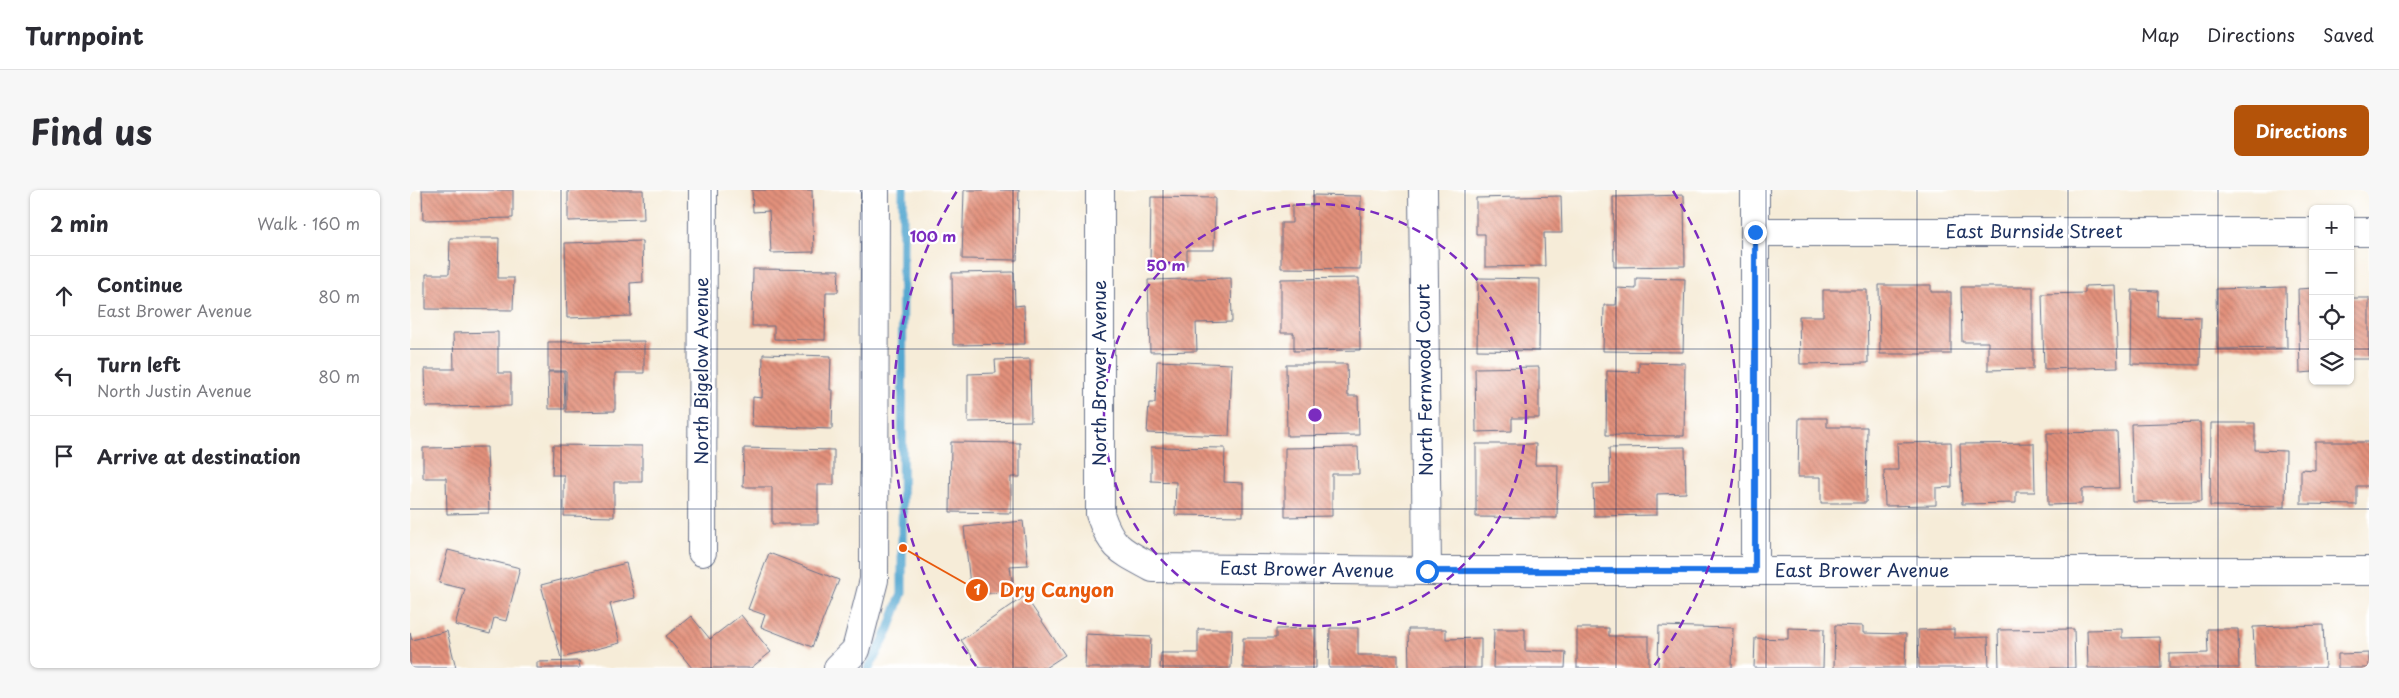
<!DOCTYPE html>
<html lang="en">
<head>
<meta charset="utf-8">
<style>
	body { margin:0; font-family:"Playpen Sans",sans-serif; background:#f7f7f7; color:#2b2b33 }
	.controls { position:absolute; right:15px; top:15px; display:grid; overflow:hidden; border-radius:8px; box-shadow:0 1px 4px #0004 }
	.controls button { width:45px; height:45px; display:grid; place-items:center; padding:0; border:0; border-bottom:1px solid #e1e1e2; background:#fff; color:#2b2b33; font:25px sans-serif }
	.stop { position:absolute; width:15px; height:15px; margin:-11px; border:4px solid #1a73e8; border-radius:50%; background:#fff }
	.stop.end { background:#1a73e8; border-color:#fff; box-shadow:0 1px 5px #0008 }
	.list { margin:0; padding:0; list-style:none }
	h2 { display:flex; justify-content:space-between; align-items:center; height:65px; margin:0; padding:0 20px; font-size:21px }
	h2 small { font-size:16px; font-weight:400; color:#7c7c81 }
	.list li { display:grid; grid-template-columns:32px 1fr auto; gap:15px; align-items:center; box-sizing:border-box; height:80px; padding:0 20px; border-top:1px solid #e1e1e2 }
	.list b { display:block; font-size:19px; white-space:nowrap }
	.list p { margin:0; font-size:16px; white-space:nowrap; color:#7c7c81 }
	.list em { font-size:16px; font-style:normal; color:#7c7c81 }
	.icon { flex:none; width:28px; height:28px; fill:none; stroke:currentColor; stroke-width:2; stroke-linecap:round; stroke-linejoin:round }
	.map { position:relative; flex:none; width:1959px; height:478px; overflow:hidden; border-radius:8px }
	header { display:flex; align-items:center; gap:30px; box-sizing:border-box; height:70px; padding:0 25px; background:#fff; border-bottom:1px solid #e1e1e2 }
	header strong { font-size:24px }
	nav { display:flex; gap:28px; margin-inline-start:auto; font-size:18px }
	.intro { display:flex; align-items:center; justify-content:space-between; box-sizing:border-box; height:120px; padding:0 30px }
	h1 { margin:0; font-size:35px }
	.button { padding:12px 22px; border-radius:8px; background:#b45309; color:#fff; font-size:18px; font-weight:700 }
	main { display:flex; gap:30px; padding:0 30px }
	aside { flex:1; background:#fff; border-radius:8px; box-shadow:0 1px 4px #0004 }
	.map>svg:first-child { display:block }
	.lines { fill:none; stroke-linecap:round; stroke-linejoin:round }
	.stream { stroke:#55a7d0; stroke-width:9 }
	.building { fill:url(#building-back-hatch) }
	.minor-casing { stroke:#687189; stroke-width:30 }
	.minor { stroke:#fff; stroke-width:28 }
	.route { stroke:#1a73e8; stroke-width:6 }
	.grid { fill:none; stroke:#1b2f5e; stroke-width:1; stroke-opacity:0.55 }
	.ring { fill:none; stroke:#7b2cbf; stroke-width:2.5; stroke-dasharray:9 6 }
	.labels { text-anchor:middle; stroke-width:4.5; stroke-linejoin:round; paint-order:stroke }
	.street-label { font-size:18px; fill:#1b2f5e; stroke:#fff }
	.centre { fill:#7b2cbf; stroke:#fff; stroke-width:2.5 }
	.ring-label { font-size:15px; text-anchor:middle; font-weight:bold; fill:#7b2cbf; stroke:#fff; stroke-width:4.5; stroke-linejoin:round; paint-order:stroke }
	.leader { fill:none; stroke:#e8590c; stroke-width:2 }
	.callout-dot { fill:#e8590c; stroke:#fff; stroke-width:2 }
	.mark-label { font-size:15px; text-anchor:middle; font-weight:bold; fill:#fff }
	.callout-label { font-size:19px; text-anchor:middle; font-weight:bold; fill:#e8590c; stroke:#fff; stroke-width:4.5; stroke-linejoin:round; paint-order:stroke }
</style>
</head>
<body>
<header>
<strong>Turnpoint</strong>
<nav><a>Map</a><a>Directions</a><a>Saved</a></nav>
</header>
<div class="intro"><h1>Find us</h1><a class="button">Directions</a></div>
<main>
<aside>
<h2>2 min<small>Walk · 160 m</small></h2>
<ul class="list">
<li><svg class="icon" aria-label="ahead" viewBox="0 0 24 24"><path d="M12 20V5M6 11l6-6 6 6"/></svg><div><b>Continue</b><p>East Brower Avenue</p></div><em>80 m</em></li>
<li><svg class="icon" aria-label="left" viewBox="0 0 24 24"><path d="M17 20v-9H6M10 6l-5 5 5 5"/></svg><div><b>Turn left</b><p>North Justin Avenue</p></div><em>80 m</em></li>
<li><svg class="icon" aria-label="arrive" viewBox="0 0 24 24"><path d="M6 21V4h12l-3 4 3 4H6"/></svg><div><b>Arrive at destination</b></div></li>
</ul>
</aside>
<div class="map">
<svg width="1959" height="478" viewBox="0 0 1959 478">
	<defs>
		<pattern id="building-back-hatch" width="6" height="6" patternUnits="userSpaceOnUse" patternTransform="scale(1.25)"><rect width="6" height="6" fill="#e3917b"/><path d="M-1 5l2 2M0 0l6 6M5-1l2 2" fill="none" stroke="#b77768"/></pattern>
	</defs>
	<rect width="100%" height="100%" fill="#fff"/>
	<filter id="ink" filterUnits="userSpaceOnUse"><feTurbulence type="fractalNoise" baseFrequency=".02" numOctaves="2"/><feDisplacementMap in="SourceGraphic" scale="10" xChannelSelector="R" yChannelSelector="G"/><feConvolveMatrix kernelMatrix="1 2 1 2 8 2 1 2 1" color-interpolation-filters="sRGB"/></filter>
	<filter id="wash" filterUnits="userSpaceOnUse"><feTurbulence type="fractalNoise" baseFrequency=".0096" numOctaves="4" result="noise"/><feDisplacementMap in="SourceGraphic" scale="20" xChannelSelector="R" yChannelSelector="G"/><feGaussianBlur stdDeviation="1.12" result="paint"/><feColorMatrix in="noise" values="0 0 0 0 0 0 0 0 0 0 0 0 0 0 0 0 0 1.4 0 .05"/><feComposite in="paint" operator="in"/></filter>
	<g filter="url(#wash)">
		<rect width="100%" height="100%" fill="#f6ecd8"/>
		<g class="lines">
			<path class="stream" d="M459,478L479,439L492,403L493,0"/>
		</g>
		<g id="blocks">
			<path class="building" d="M12,0H103V28L13,30Z
				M158,0H233L234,29L158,31Z
				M342,0H402L404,62L361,63L359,21L343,22Z
				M554,0H609L607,70L552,69Z
				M903,5L951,6L950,79L871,78V33H882V15L903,16Z
				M1274,5L1275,76L1204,77L1203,7Z
				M1151,6L1152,43H1134L1135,76L1075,77V44H1066V8Z
				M741,7L805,8L804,60H777V75H740Z
				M40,48H89L88,88H104L103,120L16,119V84H39Z
				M232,51L233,92L220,93L221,126L157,128L155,53Z
				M343,79L429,80L428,102H416L415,150L364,149V136H342Z
				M604,82L605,116L614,115L615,154L543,155L542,83Z
				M821,88L822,132L786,133L787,161L740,162L738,90Z
				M949,88L950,160L884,161V143H871V89Z
				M1068,88L1130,89L1129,161L1067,160Z
				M1226,88L1275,89L1273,162L1193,161L1194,115H1206L1207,98L1226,99Z
				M1469,95H1521V102H1541V164H1470Z
				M1705,95L1708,177L1634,179L1632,104L1675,103V96Z
				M1551,97H1623V179L1578,180V152H1552Z
				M1876,97L1877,158L1807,159L1806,99Z
				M1903,98V182L1890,183L1888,99Z
				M1413,100H1457L1458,173L1390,174L1389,126H1413Z
				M1722,100L1748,101L1747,126L1791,127L1790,175L1721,174Z
				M1940,108H1959V169H1940Z
				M88,142V183H101V216L16,217L15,179H44L43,143Z
				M234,151V183H205V221L156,222V181H138V152Z
				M353,164L421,166L420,200H423L422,239L342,236L343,207L352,208Z
				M620,169L621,231L558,232V184L586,183L585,170Z
				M747,171L822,174L819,246L737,243L739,213H745Z
				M1229,172L1275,173L1274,246L1196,245L1197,181L1229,182Z
				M876,174H937L938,206H948L949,245L877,246Z
				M1129,177V228H1102V241L1066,242L1065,178Z
				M138,182H154L155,219H139Z
				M1389,228H1417V237H1457L1456,313H1411V287H1388Z
				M1790,232L1792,311L1723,312L1721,234Z
				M1801,233H1845V260L1876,261L1875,317L1800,316Z
				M1707,242L1709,298L1672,299V314L1638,315L1637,243Z
				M541,252L610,253V287H601V323L540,322Z
				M1541,252L1542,297L1526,298V315L1475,316L1474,280H1488L1487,253Z
				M1905,252H1959V296H1947V315L1891,314V279L1905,280Z
				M1624,253L1625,302H1606V313L1552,314L1550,254Z
				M1066,254H1126L1125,275H1148L1147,328L1066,327Z
				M143,255L232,256V292H204V327L154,326V285H142Z
				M77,257L79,323L37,324L36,288H13V258Z
				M741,257L815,258L814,292L833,293V326L765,325L766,292L741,291Z
				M948,257L949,284H922V326L875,327V258Z
				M1275,257L1276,303L1247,304V325L1184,326L1183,294L1200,293L1199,258Z
				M334,258L424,260V295H408V334H362V297H333Z
				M613,331L618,375L600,376L603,401L561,405L554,337Z
				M38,360L110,378L96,431L84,428L80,444L45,435L55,399L29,393Z
				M359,363L429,390L402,457L351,437L355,425L338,419Z
				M216,373L225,408L200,414L210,453L151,468L131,395Z
				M615,406L655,465L635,478H570L551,450Z
				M331,425L361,462L341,478H282L256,446L281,426L300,449Z
				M1425,435L1453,436V443L1496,444L1495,478H1424Z
				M1913,435L1915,478H1845L1843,437Z
				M1249,436L1323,438L1322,478H1248Z
				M906,438V478H833V448H866V439Z
				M920,438H948V465H988V478H919Z
				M1167,438H1199V446H1239V478H1167Z
				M1378,438L1414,439L1413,478H1344L1345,448L1378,449Z
				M788,439H822L821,478H750L751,463H788Z
				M998,439H1036V449L1071,448V478H999Z
				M1084,439H1115V461L1156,462L1155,478H1083Z
				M1544,439V448L1578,447L1579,478H1509L1508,440Z
				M1664,439L1665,478H1589L1588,440Z
				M1712,439V448L1750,447L1751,478H1678L1677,440Z
				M1797,439H1828L1829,478H1759V464L1798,463Z
				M37,441L46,478H0V443L2,450Z
				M676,444L741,447L740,478H675Z
				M1959,463V478H1928V464Z
				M169,471L170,478H127V472Z"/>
		</g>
	</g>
	<g filter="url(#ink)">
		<use href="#blocks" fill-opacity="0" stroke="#687189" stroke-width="1"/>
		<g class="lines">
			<defs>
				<path id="minor" d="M690,0V324C702,359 712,361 743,378L1017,381H1959
					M1013,0L1017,381
					M1345,0V381
					M1345,42H1903
					M1940,42H1959
					M292,362L293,0
					M428,478L446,460L464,390L465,0"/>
			</defs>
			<use href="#minor" class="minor-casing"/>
			<use href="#minor" class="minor"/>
		</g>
	</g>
	<g class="lines" filter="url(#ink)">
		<path class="route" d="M1017,381H1345V42"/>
	</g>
	<path class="grid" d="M151,0V478M301,0V478M452,0V478M603,0V478M753,0V478M904,0V478M1055,0V478M1206,0V478M1356,0V478M1507,0V478M1658,0V478M1808,0V478M0,159H1903M1940,159H1959M0,319H1959"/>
	<g class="ring">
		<circle cx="905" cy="225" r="211"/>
		<path d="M566 476A422 422 0 0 1 547 1M1263 1A422 422 0 0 1 1244 476"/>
	</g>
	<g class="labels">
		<g class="street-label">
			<text x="1624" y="48">East Burnside Street</text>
			<text transform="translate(292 181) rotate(-90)" y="6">North Bigelow Avenue</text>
			<text transform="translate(690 183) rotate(-90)" y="6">North Brower Avenue</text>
			<text transform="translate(1015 190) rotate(-91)" y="6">North Fernwood Court</text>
			<text transform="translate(897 380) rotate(1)" y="6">East Brower Avenue</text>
			<text x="1452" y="387">East Brower Avenue</text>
		</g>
	</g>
	<circle cx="905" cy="225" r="8" class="centre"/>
	<g class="ring-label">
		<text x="523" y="52">100 m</text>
		<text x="756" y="81">50 m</text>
	</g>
	<path class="leader" d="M493 358L567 400"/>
	<g class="callout-dot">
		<circle cx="493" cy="358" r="5"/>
		<circle cx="567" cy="400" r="12"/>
	</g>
	<g class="mark-label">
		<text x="567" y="405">1</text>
	</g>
	<g class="callout-label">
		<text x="647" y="407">Dry Canyon</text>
	</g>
</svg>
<div class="controls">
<button>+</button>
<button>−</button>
<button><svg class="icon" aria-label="locate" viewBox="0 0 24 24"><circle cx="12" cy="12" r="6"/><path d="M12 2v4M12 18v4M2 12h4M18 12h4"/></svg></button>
<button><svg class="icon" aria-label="layers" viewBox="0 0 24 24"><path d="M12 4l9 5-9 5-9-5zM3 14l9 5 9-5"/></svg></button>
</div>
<div class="stop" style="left:1017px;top:381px"></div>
<div class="stop end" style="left:1345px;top:42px"></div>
</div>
</main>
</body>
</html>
